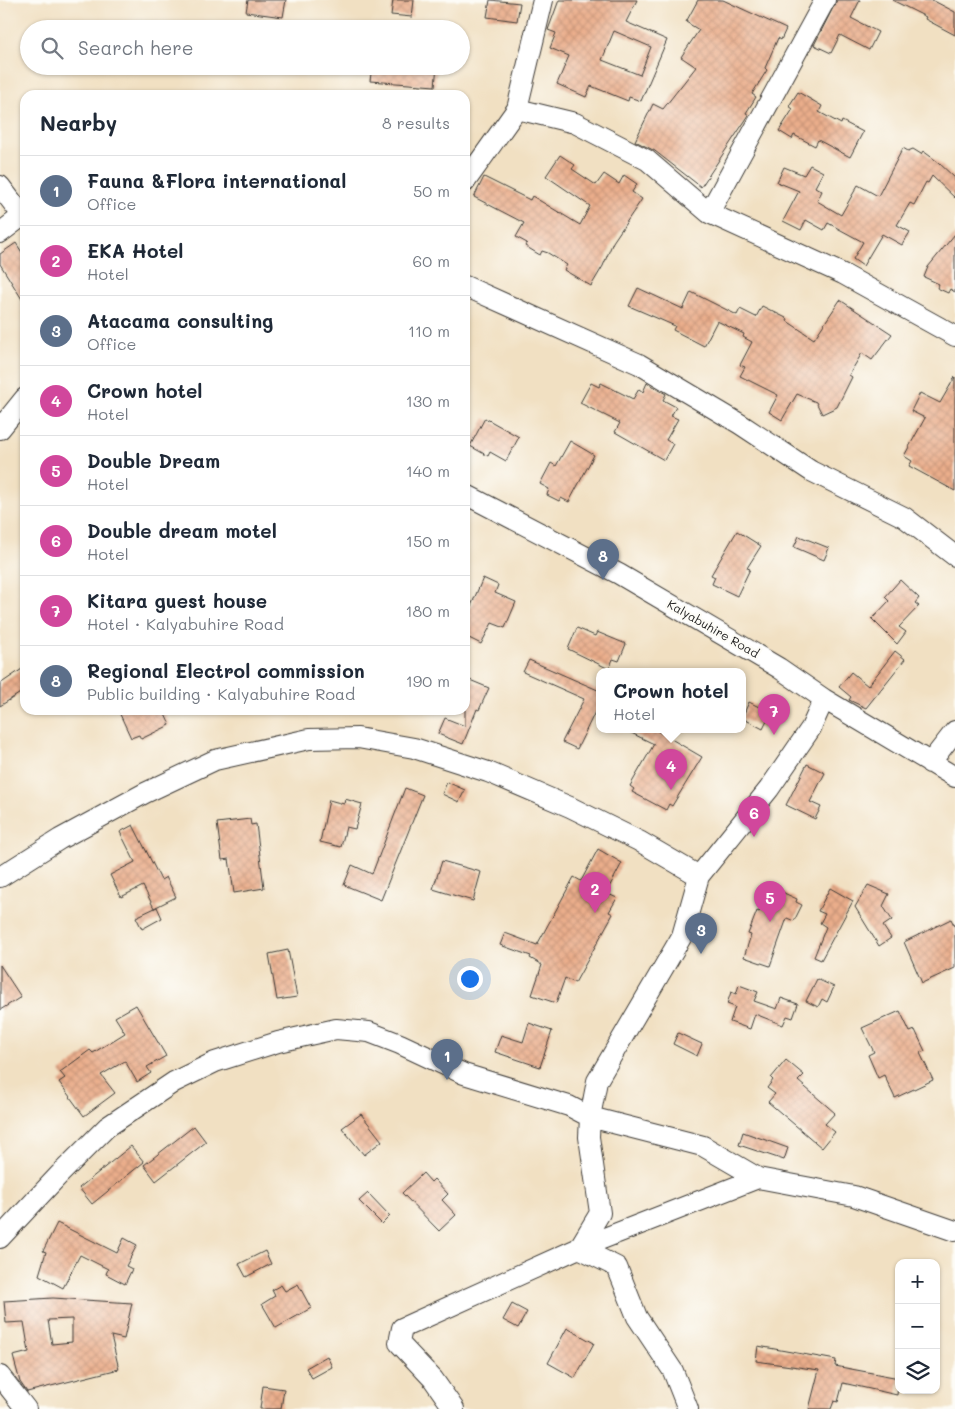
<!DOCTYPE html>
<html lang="en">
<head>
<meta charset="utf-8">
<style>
	body { margin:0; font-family:Mali,sans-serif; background:#f6f6f7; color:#1f2937 }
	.controls { position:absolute; right:15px; bottom:15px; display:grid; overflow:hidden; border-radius:10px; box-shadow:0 1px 4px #0004 }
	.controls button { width:45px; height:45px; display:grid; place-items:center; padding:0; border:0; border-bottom:1px solid #e0e1e3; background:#fff; color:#1f2937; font:25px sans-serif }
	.you { position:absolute; left:469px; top:978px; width:18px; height:18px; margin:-12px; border:4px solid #fff; border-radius:50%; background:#1a73e8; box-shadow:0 0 0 8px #1a73e833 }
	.badge { display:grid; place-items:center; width:32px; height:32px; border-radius:50%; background:#0f766e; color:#fff; font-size:16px; font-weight:700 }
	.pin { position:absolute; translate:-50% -41px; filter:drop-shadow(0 1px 2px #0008) }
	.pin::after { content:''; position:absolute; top:26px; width:18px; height:15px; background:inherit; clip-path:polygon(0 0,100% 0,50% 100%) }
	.popup { position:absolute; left:596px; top:668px; width:150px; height:65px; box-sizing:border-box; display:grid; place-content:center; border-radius:10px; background:#fff; filter:drop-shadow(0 1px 4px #0005); font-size:16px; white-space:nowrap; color:#747a83 }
	.popup b { font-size:19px; color:#1f2937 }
	.popup::after { content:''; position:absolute; left:50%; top:100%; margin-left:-10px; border:10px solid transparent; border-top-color:#fff }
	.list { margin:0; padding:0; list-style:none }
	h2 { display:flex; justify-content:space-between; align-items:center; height:65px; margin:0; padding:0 20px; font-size:21px }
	h2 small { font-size:16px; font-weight:400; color:#747a83 }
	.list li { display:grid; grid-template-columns:32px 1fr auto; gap:15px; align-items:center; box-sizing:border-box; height:70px; padding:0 20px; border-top:1px solid #e0e1e3 }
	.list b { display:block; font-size:19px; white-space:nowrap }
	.list p { margin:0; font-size:16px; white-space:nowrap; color:#747a83 }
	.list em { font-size:16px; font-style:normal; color:#747a83 }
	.icon { flex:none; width:28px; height:28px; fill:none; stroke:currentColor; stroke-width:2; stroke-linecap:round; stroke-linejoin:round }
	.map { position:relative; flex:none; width:955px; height:1409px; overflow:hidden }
	.search { position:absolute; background:#fff; box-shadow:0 1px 4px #0004; left:20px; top:20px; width:450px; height:55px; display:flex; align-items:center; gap:12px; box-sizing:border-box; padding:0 18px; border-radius:28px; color:#747a83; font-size:19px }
	.panel { position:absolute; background:#fff; box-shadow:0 1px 4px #0004; left:20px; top:90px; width:450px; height:625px; border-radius:15px }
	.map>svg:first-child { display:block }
	.building { fill:url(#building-cross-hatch); fill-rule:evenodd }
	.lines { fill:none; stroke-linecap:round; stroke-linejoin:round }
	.minor-casing { stroke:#3c3935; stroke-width:22 }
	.minor { stroke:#fff; stroke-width:20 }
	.labels { text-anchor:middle; stroke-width:4.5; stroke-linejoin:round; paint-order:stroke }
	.street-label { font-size:12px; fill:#1c1c1c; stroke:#fdfcf7 }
</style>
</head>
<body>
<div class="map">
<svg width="955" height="1409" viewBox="0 0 955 1409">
	<defs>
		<pattern id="building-cross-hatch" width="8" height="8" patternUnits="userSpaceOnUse" patternTransform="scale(1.25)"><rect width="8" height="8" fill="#eaad8b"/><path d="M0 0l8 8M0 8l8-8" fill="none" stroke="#c89477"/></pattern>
	</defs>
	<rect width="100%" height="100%" fill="#fdfcf7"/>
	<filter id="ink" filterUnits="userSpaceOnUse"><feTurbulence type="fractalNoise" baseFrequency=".02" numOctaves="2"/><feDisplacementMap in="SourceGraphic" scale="10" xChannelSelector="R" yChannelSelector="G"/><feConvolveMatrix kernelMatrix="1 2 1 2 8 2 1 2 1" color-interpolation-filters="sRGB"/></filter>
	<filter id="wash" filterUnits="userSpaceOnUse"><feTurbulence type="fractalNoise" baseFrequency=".0096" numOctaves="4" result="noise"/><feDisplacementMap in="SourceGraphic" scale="20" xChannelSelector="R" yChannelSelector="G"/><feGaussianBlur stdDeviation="1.12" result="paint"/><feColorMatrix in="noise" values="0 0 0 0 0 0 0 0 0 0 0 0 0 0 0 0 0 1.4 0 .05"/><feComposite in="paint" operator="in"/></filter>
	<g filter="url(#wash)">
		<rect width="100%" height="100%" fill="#f1e0c2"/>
		<g id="blocks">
			<path class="building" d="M248,0H286L283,17L246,12Z
				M393,0H414L412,17L391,15Z
				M490,0L520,3L517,21L487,17Z
				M559,0H637L626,22L667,40L641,101L629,97L628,101L591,86L586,97L557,84L569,56L550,48L556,33L548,30ZM614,31L651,47L640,75L602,60Z
				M698,0H723L786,29L781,40L778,38L765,68L767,70L752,94L756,97L746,113L749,115L701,187L655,151L635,141L653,104L663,109L696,67L681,57L699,30L686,22Z
				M837,0H860L851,18L878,32L869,50L840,35L831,53L814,45Z
				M892,0H932L955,12V35L925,19L926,17Z
				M372,66H437L435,86L370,81Z
				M798,92L822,106L819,112L841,124L842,121L863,132L850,157L818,140L815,146L794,135L792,139L779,131L793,109L789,106Z
				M903,148L908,151L913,149L921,154L923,151L938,162L955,178V198L932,176L928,183L926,182L914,205L910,203L897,225L910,232L902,245L882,234L863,266L853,259L863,242L828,223L824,230L806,220L801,230L783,221L799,191L777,182L784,167L804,175L810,165L823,172L815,187L822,191L817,201L841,215L858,185L878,196Z
				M560,155L575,165L572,169L596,185L604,174L619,184L624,175L637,184L632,192L642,199L613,242L603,266L591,286L564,270L567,265L548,253L542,251L540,255L525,246L527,243L516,237L524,223L474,197L484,177L530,200L532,196L580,225L590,206L546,176Z
				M955,234V292L950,289L948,293L937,288L939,284L924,277L928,267Z
				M16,243L25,257V304L0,264V254Z
				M638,288L683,309L691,292L737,315L740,309L756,317L762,306L788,319L787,321L814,339L840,300L892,334L872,360L862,353L849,375L852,377L837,407L822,414L816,402L797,394L782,420L769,412L778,395L740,376L745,367L740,365L752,342L743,337L744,334L717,321L704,346L673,330L675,326L629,306Z
				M955,377V491L909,466L912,461L904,456L925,418L911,411L920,393L940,403Z
				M591,383L599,387L601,383L633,399L639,389L643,392L647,383L666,394L663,400L676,407L671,416L678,419L666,440L673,444L664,460L615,432L620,423L580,403Z
				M485,418L519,437L506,461L490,452L488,456L470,446Z
				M570,441L594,455L569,502L561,498L559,501L547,495L549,489L540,484L551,463L556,466Z
				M737,531L761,546L747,568L750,569L737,596L712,584L715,577L711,575Z
				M799,536L829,548L824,560L794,547Z
				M483,578L498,585L495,593L516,602L505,628L492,623L481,644L465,636V620Z
				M900,580L919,598L915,603L919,606L899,627L906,632L897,644L872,619L889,601L885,597Z
				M577,628L595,636L597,632L626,644L619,661L613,659L609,669L568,649Z
				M895,651L905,659L866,708L849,700L851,697L839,687L851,672L868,686Z
				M529,660L600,691V714L595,712L577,749L562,742L584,699L523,672Z
				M25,667V690L0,706V684Z
				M465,678L489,688L479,710L477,709L463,744L438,734L445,718L465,726Z
				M749,702L759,707L761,703L773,709L763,729L742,718Z
				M118,710H163L170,725L141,739L139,735L131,738Z
				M623,729H654L702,757L672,806L669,804L666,810L632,792L634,789L630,786L654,744Z
				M807,764L825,773L810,802L821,807L815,819L786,805Z
				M447,782L465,790L459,802L442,794Z
				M405,788L423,795L381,900L344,885L352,865L372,874Z
				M345,799L362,804L355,829L346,827L341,847L320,842L329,800L344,804Z
				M250,819L251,825L256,824L264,888L234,893L229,859L222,860L217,823Z
				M133,825L161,880L166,877L176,897L154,908L143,886L121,897L110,875L135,862L120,832Z
				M598,849L622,863L606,893L617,898L609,912L613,914L575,983L565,978L556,1003L532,995L542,965L530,958L531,956L500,945L505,933L537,945L574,877L581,881Z
				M442,861L481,872L473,901L433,889Z
				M868,885L889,894L883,906L892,920L883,926L891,938L879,946L855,907Z
				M771,887L797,899L796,902L802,905L794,921L787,918L770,966L744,957L751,935L748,934L757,911L759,912Z
				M830,888L853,901L821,960L814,957L826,927L820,923L825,914L818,911Z
				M157,907L162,918L142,929L136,917Z
				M951,919L955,927V968L922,983L904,942Z
				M288,950L297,997L277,1000L269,954Z
				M0,965L21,997L0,1010Z
				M817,979L834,987L827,1002L822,999L818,1007L806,1001Z
				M739,985L758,992L754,1001L777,1009L781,998L798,1004L793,1018L787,1016L783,1025L755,1014L750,1029L730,1022L735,1007L727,1004L731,992L736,994Z
				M136,1005L166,1056L147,1067L151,1073L137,1082L125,1061L101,1075L115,1093L84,1116L59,1082L65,1078L60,1072L90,1050L93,1053L125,1033L115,1017Z
				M900,1011L910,1032L915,1030L925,1051L920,1053L933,1080L895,1098L884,1075L878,1078L868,1055L874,1052L862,1028Z
				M529,1023L552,1031L540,1067L495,1052L501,1035L523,1042Z
				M678,1033L702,1044L697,1056L673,1044Z
				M786,1060L804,1075L798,1081L835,1113L825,1124L835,1132L822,1148L768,1102L775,1094L767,1088L773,1080L771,1078Z
				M361,1114L382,1141L364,1155L342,1128Z
				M194,1126L206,1142L156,1181L144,1165Z
				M743,1132L788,1148L784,1160L739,1145Z
				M131,1146L144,1162L92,1204L79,1188Z
				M423,1173L431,1182L434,1179L448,1194L442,1200L456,1215L439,1231L402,1193Z
				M368,1193L390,1216L382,1224L359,1201Z
				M57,1223L117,1253L124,1238L137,1245L126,1266L132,1269L125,1284L106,1274L108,1269L80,1255L63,1288L39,1275L46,1252L43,1251Z
				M265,1251L271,1264L246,1277L239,1264Z
				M298,1284L311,1308L276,1328L262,1304L275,1296L272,1290L281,1285L285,1291Z
				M53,1298L132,1303L124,1339L111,1336L119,1369L27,1392L20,1382L13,1356L29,1352L24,1322L6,1323L4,1301ZM72,1319V1342L52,1344L48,1320Z
				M512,1304L527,1312L518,1328L503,1320Z
				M567,1328L594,1343L575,1378L548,1363Z
				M758,1346L836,1360L835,1366L899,1378L897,1395L843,1383L838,1402L834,1401L831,1409H809L819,1370L756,1361Z
				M327,1356L332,1367L312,1378L306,1368Z
				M263,1386L284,1389L281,1409H260Z"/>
		</g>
	</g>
	<g filter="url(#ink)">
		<use href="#blocks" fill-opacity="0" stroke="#3c3935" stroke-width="1"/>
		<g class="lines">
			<defs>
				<path id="minor" d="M517,109L575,123L647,160L709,213L843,274L955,336
					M465,182L517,109L543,0
					M0,186L25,219
					M709,213L825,0
					M0,233L21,217
					M465,286L639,364L740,424L811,471L904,517L955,556
					M0,429L25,398
					M465,494L619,574L779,668L824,699L955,777
					M930,763L955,731
					M0,877L60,839L145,793L215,760L309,739L358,738L414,748L488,772L570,807L639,841L699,876
					M0,1238L59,1175L107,1127L174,1082L215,1062L278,1042L336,1029L369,1032L400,1044L464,1074L569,1106L590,1117L703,1146L758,1178L854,1196L955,1231
					M0,1376L26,1409
					M454,1409L433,1379L399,1343L402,1328L579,1248L758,1178
					M688,1409L673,1371L637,1317L617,1267L579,1248L600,1213L589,1137L590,1117L597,1081L682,936L699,876L769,789L811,728L824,699"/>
			</defs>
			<use href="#minor" class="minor-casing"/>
			<use href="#minor" class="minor"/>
		</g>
	</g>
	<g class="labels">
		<g class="street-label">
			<text transform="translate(713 629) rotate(30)" y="4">Kalyabuhire Road</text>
		</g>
	</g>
</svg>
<div class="controls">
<button>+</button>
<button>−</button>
<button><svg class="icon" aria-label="layers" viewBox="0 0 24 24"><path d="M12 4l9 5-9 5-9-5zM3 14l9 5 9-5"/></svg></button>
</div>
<div class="you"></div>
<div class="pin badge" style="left:447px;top:1080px;background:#5c6f8a">1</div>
<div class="pin badge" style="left:595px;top:913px;background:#d1479c">2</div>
<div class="pin badge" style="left:701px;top:954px;background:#5c6f8a">3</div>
<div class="pin badge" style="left:671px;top:790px;background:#d1479c">4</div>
<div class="popup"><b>Crown hotel</b>Hotel</div>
<div class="pin badge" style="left:770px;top:922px;background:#d1479c">5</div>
<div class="pin badge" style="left:754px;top:837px;background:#d1479c">6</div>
<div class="pin badge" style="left:774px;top:735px;background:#d1479c">7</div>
<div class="pin badge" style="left:603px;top:580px;background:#5c6f8a">8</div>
<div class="search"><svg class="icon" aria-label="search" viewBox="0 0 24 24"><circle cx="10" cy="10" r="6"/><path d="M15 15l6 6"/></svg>Search here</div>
<section class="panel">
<h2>Nearby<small>8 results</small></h2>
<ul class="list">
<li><span class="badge" style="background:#5c6f8a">1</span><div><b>Fauna &amp;Flora international</b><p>Office</p></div><em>50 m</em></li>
<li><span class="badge" style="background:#d1479c">2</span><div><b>EKA Hotel</b><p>Hotel</p></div><em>60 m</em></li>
<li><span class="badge" style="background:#5c6f8a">3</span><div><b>Atacama consulting</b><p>Office</p></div><em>110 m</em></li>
<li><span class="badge" style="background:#d1479c">4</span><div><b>Crown hotel</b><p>Hotel</p></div><em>130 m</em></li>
<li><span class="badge" style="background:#d1479c">5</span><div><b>Double Dream</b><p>Hotel</p></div><em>140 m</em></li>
<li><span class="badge" style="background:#d1479c">6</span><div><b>Double dream motel</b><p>Hotel</p></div><em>150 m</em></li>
<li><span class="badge" style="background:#d1479c">7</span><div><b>Kitara guest house</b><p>Hotel · Kalyabuhire Road</p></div><em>180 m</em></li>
<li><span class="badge" style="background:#5c6f8a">8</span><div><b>Regional Electrol commission</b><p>Public building · Kalyabuhire Road</p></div><em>190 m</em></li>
</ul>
</section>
</div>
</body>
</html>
